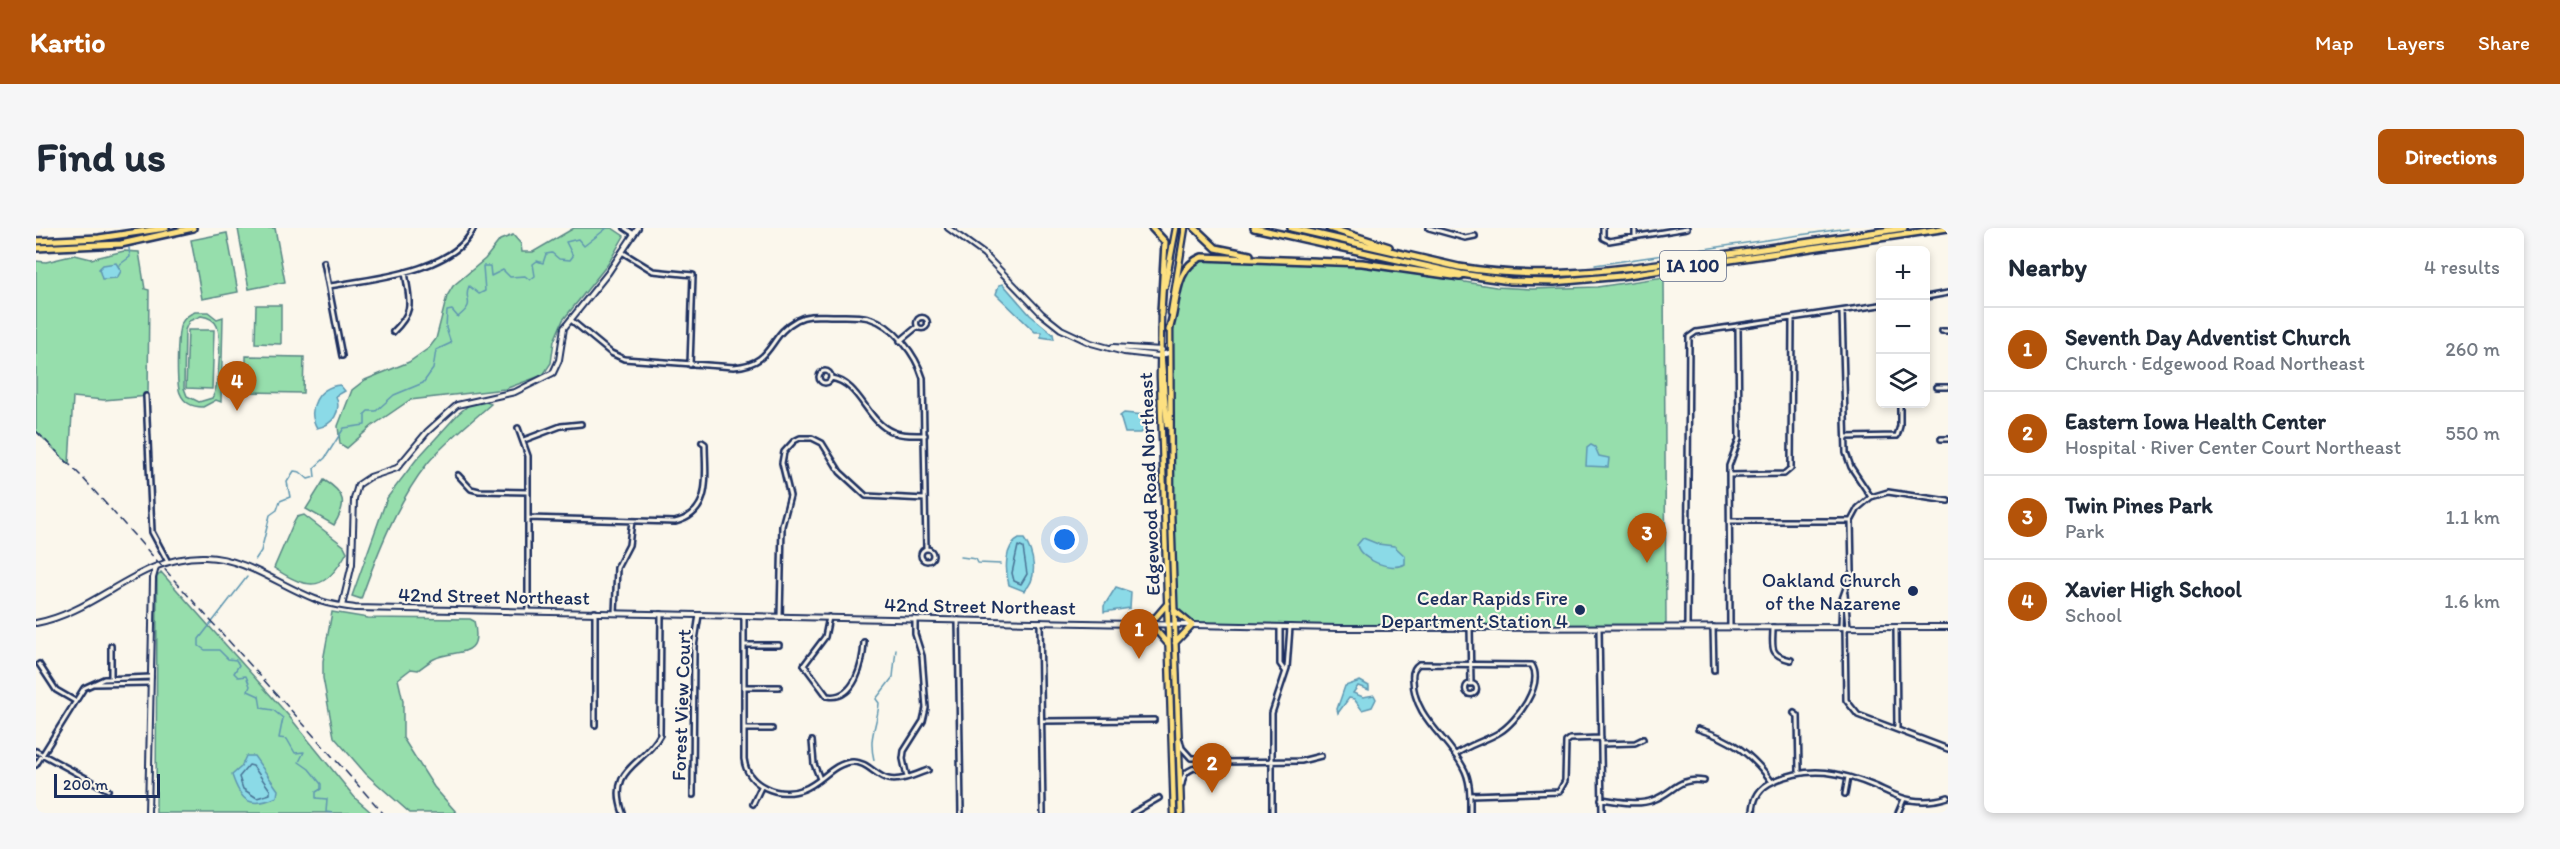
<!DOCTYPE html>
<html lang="en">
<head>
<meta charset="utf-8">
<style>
	body { margin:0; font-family:Itim,sans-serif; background:#f6f6f7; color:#1f2937 }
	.controls { position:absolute; right:18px; top:18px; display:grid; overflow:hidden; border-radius:9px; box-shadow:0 3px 9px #0003 }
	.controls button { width:54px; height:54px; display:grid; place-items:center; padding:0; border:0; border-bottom:2px solid #e0e1e3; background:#fff; color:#1f2937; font:30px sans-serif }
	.scale { position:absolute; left:18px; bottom:15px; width:106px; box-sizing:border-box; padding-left:6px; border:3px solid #1b2f5e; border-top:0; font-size:16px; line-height:21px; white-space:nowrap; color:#1b2f5e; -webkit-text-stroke:4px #fbf7ec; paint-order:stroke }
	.you { position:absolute; left:1029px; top:312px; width:21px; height:21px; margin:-15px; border:4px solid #fff; border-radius:50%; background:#1a73e8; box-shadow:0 0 0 9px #1a73e833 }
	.badge { display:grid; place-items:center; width:39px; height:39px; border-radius:50%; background:#b45309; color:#fff; font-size:20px; font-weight:700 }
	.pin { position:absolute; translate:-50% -50px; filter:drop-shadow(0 2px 3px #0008) }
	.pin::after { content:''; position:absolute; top:32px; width:21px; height:18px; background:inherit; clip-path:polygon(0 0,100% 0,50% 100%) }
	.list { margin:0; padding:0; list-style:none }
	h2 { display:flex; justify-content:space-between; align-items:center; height:78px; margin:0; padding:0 24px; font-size:26px }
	h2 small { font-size:20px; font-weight:400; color:#747a83 }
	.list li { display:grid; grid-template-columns:39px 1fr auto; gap:18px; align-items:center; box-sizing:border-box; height:84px; padding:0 24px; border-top:2px solid #e0e1e3 }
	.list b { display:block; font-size:22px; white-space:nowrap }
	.list p { margin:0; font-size:20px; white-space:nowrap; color:#747a83 }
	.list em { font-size:20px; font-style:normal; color:#747a83 }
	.icon { flex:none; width:33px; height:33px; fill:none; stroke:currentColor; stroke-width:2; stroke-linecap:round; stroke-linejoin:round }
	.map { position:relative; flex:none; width:1912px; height:585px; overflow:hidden; border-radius:9px }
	header { display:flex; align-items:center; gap:36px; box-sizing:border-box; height:84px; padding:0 30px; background:#b45309; color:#fff }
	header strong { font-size:28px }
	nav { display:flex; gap:33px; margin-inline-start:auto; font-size:21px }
	.intro { display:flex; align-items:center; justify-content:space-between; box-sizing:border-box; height:144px; padding:0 36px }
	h1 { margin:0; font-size:42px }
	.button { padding:15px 27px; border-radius:9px; background:#b45309; color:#fff; font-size:21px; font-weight:700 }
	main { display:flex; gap:36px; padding:0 36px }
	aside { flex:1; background:#fff; border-radius:9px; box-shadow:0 3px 9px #0003 }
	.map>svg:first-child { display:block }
	.green { fill:#96deac; stroke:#588685; stroke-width:1.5; fill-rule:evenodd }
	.water { fill:#8bdae7; stroke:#5e96b0; stroke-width:1.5 }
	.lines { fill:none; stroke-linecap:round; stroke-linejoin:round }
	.shore { stroke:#487395; stroke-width:1.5 }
	.stream { stroke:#5e96b0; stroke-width:1.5 }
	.street-casing { stroke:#1b2f5e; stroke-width:8 }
	.secondary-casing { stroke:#1b2f5e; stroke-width:8 }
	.primary-casing { stroke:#1b2f5e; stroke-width:9 }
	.highway-casing { stroke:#1b2f5e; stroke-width:10 }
	.street { stroke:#fbf7ec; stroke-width:3 }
	.secondary { stroke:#fbf7ec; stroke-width:4 }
	.primary { stroke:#fde080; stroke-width:4.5 }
	.highway { stroke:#fde080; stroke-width:5 }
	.rail { stroke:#1b2f5e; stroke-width:1.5; stroke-dasharray:9 4.5; stroke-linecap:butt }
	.poi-dot { fill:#1b2f5e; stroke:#fbf7ec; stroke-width:2 }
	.labels { text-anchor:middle; stroke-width:4.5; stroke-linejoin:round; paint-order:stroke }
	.shield { fill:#fbf7ec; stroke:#5e6b89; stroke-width:1.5 }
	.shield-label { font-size:18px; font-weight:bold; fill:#1b2f5e }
	.street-label { font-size:20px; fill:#1b2f5e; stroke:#fbf7ec }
	.poi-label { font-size:20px; fill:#1b2f5e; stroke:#fbf7ec; text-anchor:end }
</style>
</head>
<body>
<header>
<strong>Kartio</strong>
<nav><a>Map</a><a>Layers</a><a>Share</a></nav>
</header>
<div class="intro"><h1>Find us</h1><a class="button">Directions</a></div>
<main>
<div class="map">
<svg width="1912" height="585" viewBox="0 0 1912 585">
	<rect width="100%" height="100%" fill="#fbf7ec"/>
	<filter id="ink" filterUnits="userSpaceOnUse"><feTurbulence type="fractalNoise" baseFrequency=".0167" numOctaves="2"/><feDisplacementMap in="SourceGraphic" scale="12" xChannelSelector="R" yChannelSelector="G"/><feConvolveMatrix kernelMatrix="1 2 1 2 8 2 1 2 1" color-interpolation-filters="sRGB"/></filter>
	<g filter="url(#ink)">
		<path class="green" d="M210,0H239L249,54L213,61L202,1Z
			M538,0H576L588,8L572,36L527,92L518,113L515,135L507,147L469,161L374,172L336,198L311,220L304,216L302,198L316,162L329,152L373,134L393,120L400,111L411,68L417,58L449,31L464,12L477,7L485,16L486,24H497Z
			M191,5L202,64L166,71L155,12Z
			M88,23L103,24L109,61L113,62L112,168L68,172L37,169L33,236L0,203V33L10,34L39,27L55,31Z
			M1166,29L1329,38L1460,59L1496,61L1561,59L1628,49L1630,399L1138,397L1133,102L1147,44Z
			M220,77H245V116L219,115Z
			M159,84H172L181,91L187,89L185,174L180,172L167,179C157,179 148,175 144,165C140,156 141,104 145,96C148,90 153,86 159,84ZM165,88C172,89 178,91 181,98C186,110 183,160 176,170L163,174L151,168L148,160L149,102L153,93Z
			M152,102H178L176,161L150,160Z
			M210,128L268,129L267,165L210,164Z
			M448,173L455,176C434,195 409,214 391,236C361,274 341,326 325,371L316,368L351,270L380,232L422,186L433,177Z
			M288,252C310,265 311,276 298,297L270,281Z
			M268,287L308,318L311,324C290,363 274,364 238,340L257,296L261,289Z
			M125,344L252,487L320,571L336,585H120L121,349Z
			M296,384L332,390L434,391L438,393C448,433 419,420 398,431C392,434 387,439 382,442L375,441L362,451L367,473V510L398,559L421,585H374L330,546L298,509L287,450V433Z"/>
		<path class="water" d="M80,35L85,43L81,50L66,51L63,41L67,37Z
			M967,56L994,87L1017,106L1018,111L1005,109V104H999L960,66L963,57Z
			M304,157L309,163L300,168C306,184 297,197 281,200C270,181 282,159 304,157Z
			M1088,185L1109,187L1111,191L1110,202L1104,205H1089L1084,188Z
			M1555,217L1559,219L1563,228L1573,230L1572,239L1550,238L1551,220Z
			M1327,310L1342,316L1358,318L1369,328V336C1356,344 1324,332 1321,317Z
			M983,311H988C998,325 1003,351 988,363L973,357C969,343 968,318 983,311Z
			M1080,359L1095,364L1094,380L1068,384V378Z
			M1324,453L1333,458V462L1322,458L1317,465L1327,469L1338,467L1340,471L1336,479L1326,482L1318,471L1313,470L1302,485L1301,481L1309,458Z
			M210,528H218L242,562L241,569C214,581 205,574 196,547L205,539Z"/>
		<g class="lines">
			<path class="shore" d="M982,318L987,320L991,346L985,356L978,353L976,345Z
				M213,537L217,538L234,562V566L221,570L207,561L203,549Z"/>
			<path class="stream" d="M83,37L94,29L93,20
				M1559,37L1812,0
				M925,329L940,331L942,335L965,336
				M219,332L225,323L234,287L241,282L244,273L254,269L251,254L258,243L264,244L272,251L279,249L278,240L289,230L308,200L329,197V186L332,183H340L358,167L387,155L397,141L400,122L415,115L410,100L411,83L416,82L422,89C442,73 426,74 433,58L443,66L449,63L447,38H454L455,48L467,42L474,49L489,48L494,52L499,48L497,36L501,33L507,35L510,26L516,25L523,31L534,32L537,28L530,14L542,11L548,18L571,0
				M211,349L163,411V418L169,422H183L192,431L200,432L203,437L198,445L202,449L210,448L214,458L212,463L223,468L225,480L237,482L247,490L243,510L251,511L259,525L268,524L263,534L273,541L285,556V561L280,564V570L291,571L290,584L297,585
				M838,532C832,507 841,500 843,475L840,471L857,449L860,421"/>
			<defs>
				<path id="street" d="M589,0L598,6
					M1393,0L1429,10L1439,8
					M1567,0V10L1573,13L1651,0
					M1599,0V8
					M586,24L617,43L657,47L654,137
					M288,34L306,128
					M293,58C336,51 418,44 438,0
					M1890,69L1912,65
					M1806,83L1810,225L1815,239L1835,269
					M880.5 95a5.5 5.5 0 1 1 11 0a5.5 5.5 0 1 1-11 0Z
					M535,92L575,125L588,131L698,139C739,136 731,108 761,92C772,86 784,88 797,88C809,88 822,87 833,90C858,97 880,127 887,150L890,321
					M1906,103H1912
					M357,104C380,82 373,72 369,44
					M864,113L881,99
					M783 149a6 6 0 1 1 12 0a6 6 0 1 1-12 0Z
					M795,150C825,155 830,194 857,204C867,208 879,207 889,207
					M1901,159H1912
					M110,168L116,304L132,334
					M482,200L492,228V383
					M1810,209L1861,208L1864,198V176
					M1905,211H1912
					M488,212L525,198L545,196
					M422,247L435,261L443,263L492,264
					M1693,247L1748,246L1755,240L1756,91
					M492,290L639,294C677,285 669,247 669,216L666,214
					M1694,293H1815
					M885 327a6 6 0 1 1 12 0a6 6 0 1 1-12 0Z
					M1809,366L1812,399
					M579,385L581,340L593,317L596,293
					M708,388V531C711,558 743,571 768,561C785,555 797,535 816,534C831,533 839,548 852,551C865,554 881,546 892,542
					M744,389L746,298L754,268L746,235L748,224L758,213L764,210H776L786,215L804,244L830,268L889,271
					M793,389L789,409L768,437L791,468C819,473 827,435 828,414
					M922,392L925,585
					M1004,394L1007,585
					M1244,399V436L1249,443
					M1434,399L1435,456
					M1651,399L1653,109L1660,104L1844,77
					M1677,399L1678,442
					M1694,399L1693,238L1703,211L1702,98
					M1737,399C1737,419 1732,427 1755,432
					M1805,399L1806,371L1816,343L1815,293L1822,280L1835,269L1852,264L1912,273
					M1809,399L1810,472L1822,487L1912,521
					M1860,399L1861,501
					M1563,400L1566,585
					M709,417H743
					M3,436L20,462L39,473
					M75,449V418
					M1429.5 461a5.5 5.5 0 1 1 11 0a5.5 5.5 0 1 1-11 0Z
					M58,456L114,455
					M709,459H743
					M1758,485L1762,488L1763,543
					M1006,493L1118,492
					M559,497V384
					M708,501H736
					M1662,501C1695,511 1716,526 1736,554
					M1144,512L1146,520L1155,530H1182L1186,534L1265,533L1285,528
					M776,513L778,536L784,551
					M1565,516L1599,515L1607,511
					M0,523L72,562
					M1419,527C1433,516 1450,513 1464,504C1481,493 1508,457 1496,437L1383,436C1377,440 1376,445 1377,452C1378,490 1411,508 1427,539C1435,553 1434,569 1434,585
					M0,537L48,460L68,451L115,449
					M871,549L867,531L868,523L887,493L890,480L886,428L879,406V391
					M1146,556C1148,536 1167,539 1182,539L1186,534
					M1809,566L1812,549
					M657,567L658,419L663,387
					M1434,567L1523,564L1529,553L1530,514L1534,511L1565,510
					M1565,571C1582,573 1601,578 1617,572C1639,564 1641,549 1668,553
					M717,576L725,559
					M587,585C571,539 608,538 624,507L625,386
					M1097,585L1123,570
					M1236,585V485L1251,440L1254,399
					M1717,585C1717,569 1724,559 1738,553C1775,537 1805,544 1841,559C1852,564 1863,570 1875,572C1888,574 1900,573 1912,569
					M1862,585L1868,571"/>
				<path id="secondary" d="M912,0L948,26L1006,86L1025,101L1055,115L1088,124L1123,128L1132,125
					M1077,119L1126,122
					M306,378L316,336L318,271L322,257L334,249L361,240L391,204L421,177L479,164L517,145L523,132L528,100L572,45L602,0
					M0,395C61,384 104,327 169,329C209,330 243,357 279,371C292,377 306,378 319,380L1098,396
					M1106,396L1302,400L1912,399
					M112,585L117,350L120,339"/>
				<path id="primary" d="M1129,58L1140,0
					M1125,84L1124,148L1138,585
					M1135,85L1149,0
					M1134,99L1135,282L1145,585
					M1125,123L1131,197
					M1138,382L1156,397L1139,415
					M1097,396L1119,401L1132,416
					M1100,396L1120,389L1132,375"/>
				<path id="highway" d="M1116,0L1129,14L1125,85
					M1159,0L1180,20L1214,27
					M1218,0L1425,46L1474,53L1518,54L1585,48L1912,0
					M1255,0L1423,39C1512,54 1585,41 1673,29C1738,19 1803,10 1868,0
					M1293,0L1353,19
					M0,13L63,10L130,0
					M0,20L85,16L157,0
					M1133,102C1142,77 1137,40 1166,29L1326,35L1424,49"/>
			</defs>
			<use href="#street" class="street-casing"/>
			<use href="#secondary" class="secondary-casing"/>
			<use href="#primary" class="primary-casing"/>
			<use href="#highway" class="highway-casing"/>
			<use href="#street" class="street"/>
			<use href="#secondary" class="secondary"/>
			<use href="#primary" class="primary"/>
			<use href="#highway" class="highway"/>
			<path class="rail" d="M0,203L45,248L347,585"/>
		</g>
	</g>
	<g class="poi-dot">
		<circle cx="1877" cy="363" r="6"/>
		<circle cx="1544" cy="382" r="6"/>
	</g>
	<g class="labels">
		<rect class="shield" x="1624" y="23" width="66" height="30" rx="4.5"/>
		<g class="shield-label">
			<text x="1657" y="44">IA 100</text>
		</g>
		<g class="street-label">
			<text transform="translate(1113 256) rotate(-92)" y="7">Edgewood Road Northeast</text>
			<text transform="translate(458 368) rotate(1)" y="7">42nd Street Northeast</text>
			<text transform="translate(944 378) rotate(1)" y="7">42nd Street Northeast</text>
			<text transform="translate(645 477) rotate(-88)" y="7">Forest View Court</text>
		</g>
		<g class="poi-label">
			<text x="1865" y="359">Oakland Church<tspan x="1865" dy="23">of the Nazarene</tspan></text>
			<text x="1532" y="377">Cedar Rapids Fire<tspan x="1532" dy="23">Department Station 4</tspan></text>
		</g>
	</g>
</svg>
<div class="controls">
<button>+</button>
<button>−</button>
<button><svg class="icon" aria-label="layers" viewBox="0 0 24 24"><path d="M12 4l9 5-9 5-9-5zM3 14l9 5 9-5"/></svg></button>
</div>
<div class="scale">200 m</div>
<div class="you"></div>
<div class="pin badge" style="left:1103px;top:431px">1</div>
<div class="pin badge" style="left:1176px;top:565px">2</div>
<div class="pin badge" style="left:1611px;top:335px">3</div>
<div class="pin badge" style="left:201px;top:183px">4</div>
</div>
<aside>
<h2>Nearby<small>4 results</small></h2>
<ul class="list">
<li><span class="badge">1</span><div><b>Seventh Day Adventist Church</b><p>Church · Edgewood Road Northeast</p></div><em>260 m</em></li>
<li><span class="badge">2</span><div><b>Eastern Iowa Health Center</b><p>Hospital · River Center Court Northeast</p></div><em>550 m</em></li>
<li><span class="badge">3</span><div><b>Twin Pines Park</b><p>Park</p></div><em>1.1 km</em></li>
<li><span class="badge">4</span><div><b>Xavier High School</b><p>School</p></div><em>1.6 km</em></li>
</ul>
</aside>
</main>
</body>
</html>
